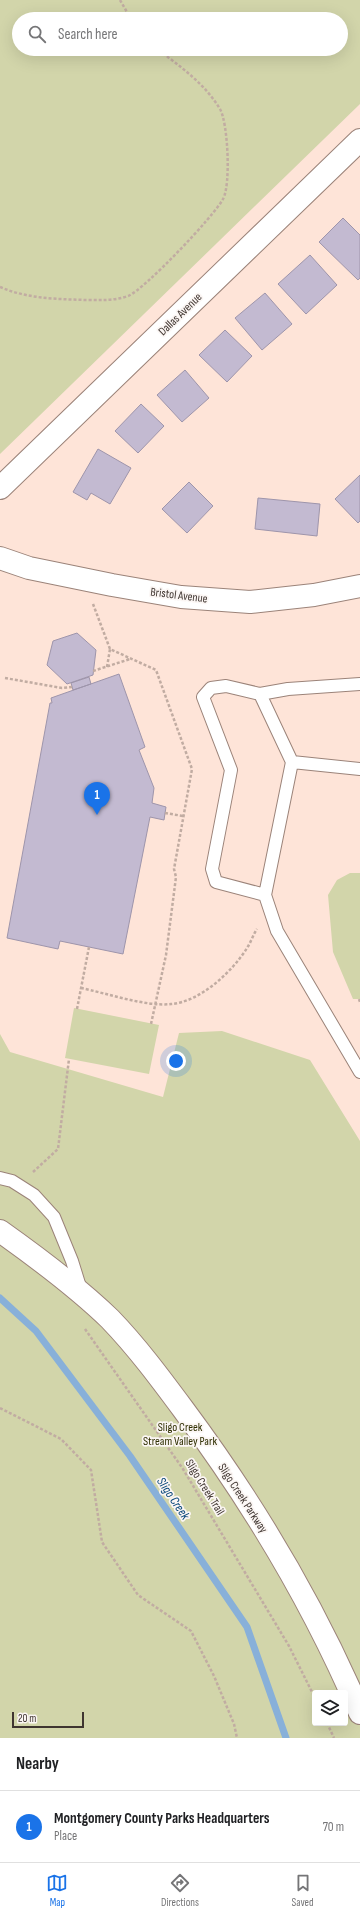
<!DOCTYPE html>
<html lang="en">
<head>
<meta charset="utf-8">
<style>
	body { margin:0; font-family:"Sofia Sans Condensed",sans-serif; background:#f6f6f6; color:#202124 }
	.controls { position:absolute; right:12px; bottom:12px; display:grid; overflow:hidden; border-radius:4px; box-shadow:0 4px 16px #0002 }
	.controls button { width:36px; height:36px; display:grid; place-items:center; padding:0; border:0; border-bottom:1px solid #e0e0e0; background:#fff; color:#202124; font:20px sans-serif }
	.scale { position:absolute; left:12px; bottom:10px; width:72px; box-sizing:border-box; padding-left:4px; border:2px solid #3f3530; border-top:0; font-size:11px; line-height:14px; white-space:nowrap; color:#3f3530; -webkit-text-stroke:3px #fbf6f4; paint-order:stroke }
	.you { position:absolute; left:176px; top:1061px; width:14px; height:14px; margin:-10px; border:3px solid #fff; border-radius:50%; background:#1a73e8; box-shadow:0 0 0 6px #1a73e833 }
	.badge { display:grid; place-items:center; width:26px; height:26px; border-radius:50%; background:#1a73e8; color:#fff; font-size:13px; font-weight:700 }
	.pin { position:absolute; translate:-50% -33px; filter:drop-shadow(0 1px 2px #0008) }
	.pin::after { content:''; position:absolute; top:21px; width:14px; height:12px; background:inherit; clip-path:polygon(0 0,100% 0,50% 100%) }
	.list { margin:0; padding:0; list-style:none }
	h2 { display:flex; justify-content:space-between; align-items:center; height:52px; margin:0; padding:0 16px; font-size:17px }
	h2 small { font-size:13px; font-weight:400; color:#757577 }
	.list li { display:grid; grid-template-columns:26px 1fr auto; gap:12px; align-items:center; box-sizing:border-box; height:72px; padding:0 16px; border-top:1px solid #e0e0e0 }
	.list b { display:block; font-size:15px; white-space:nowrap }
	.list p { margin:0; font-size:13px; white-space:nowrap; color:#757577 }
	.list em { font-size:13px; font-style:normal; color:#757577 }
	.icon { flex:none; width:22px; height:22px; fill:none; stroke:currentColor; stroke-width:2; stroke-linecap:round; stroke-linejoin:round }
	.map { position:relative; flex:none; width:360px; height:1738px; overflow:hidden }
	.search { position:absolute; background:#fff; box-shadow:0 4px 16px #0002; left:12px; right:12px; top:12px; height:44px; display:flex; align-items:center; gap:10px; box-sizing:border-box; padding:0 14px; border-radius:22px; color:#757577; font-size:15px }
	.sheet { height:124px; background:#fff }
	nav { display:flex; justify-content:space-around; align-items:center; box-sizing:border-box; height:56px; border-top:1px solid #e0e0e0; background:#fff; font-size:11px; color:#757577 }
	nav a { display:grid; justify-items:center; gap:2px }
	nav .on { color:#1a73e8 }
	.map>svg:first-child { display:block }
	.green { fill:#d2d5aa; fill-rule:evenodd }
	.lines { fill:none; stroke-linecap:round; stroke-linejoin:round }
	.stream { stroke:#88b0d9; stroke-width:7 }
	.building { fill:#c3bad1; stroke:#9e95ab }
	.service-casing { stroke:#9b8379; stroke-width:14 }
	.minor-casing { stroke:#9b8379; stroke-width:24 }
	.tertiary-casing { stroke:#9b8379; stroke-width:24 }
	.path { stroke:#c1aca2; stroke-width:2.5; stroke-dasharray:3 2; stroke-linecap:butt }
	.service { stroke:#fff; stroke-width:12 }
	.minor { stroke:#fff; stroke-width:22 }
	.tertiary { stroke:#fff; stroke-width:22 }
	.labels { text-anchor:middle; stroke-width:3.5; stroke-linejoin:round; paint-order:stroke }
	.street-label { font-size:12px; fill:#3f3530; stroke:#fbf6f4 }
	.park-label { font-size:12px; fill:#2e2e01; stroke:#fbf6f4 }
	.water-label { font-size:13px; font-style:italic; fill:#09487b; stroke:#fbf6f4 }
</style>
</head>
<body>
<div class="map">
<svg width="360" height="1738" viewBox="0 0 360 1738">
	<rect width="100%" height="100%" fill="#fee4d8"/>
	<path class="green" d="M0,0H360V104L0,454ZM19,19H341V49H19Z
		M350,873H360V999H353L333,952L328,895L337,880Z
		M74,1008L159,1025L149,1074L65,1058Z
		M222,1031L310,1060L360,1141V1738H0V1034L10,1052L163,1097L179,1033ZM315,1693H345V1723H315Z"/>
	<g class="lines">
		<path class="stream" d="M0,1298L36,1331L130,1456L247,1627L286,1738"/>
	</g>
	<path class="building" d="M343,218L360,235V278L358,280L319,242Z
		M310,255L337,285L306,314L278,284Z
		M265,293L292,324L262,350L235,318Z
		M225,330L252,356L227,382L199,355Z
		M185,370L209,398L182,422L157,395Z
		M141,404L164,426L138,453L115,431Z
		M98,449L131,468L110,504L91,493L87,500L73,492Z
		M360,475V521L358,523L335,499Z
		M189,482L213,506L187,533L162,509Z
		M258,498L320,504L317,536L255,529Z
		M77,633L96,650L93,675L67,684L47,665L53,641Z
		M119,674L145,747L139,750L154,788L152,803L166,807L164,820L150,817L123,954L60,941L58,949L7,938L50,703H52L51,698Z
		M89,677L91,684L73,690L71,683Z"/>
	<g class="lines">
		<defs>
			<path id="service" d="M260,694L288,689L360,684
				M292,762L360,769
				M265,895L216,882L212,869L231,770L203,697L211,688L226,686L260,694L292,762L265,895L277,931L360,1072
				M0,1178L12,1181L34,1195L54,1217L72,1261L81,1290"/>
			<path id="minor" d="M0,488L360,140
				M0,558L29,568L112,585L181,597L250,602L314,595L360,586"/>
			<path id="tertiary" d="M0,1231C38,1258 76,1286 110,1319C137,1347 160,1378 183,1409C253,1503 314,1605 360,1713"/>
		</defs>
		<use href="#service" class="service-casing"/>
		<use href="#minor" class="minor-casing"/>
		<use href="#tertiary" class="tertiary-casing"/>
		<path class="path" d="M120,0L131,19
			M0,287C28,299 57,299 86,300C101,300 114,301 128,296C144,290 215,215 223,199C231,185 228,123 220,109C205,84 180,66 157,49
			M93,604L110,649L156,670L192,769L174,869L176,877L166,955L151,1024
			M107,667L110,649
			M93,671L130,659
			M5,678L62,688L72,687
			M165,813L183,816
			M81,988C106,993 146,1007 171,1004C200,1002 232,972 247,948C251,942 253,935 257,929
			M359,999L360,1002
			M77,1009L89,947
			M33,1172L58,1149L69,1059
			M85,1329L183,1469L289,1646L315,1698
			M0,1408L61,1439L91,1470L102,1542L138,1595L191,1631L214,1676L234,1724L237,1738
			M327,1723L334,1738"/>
		<use href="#service" class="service"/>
		<use href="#minor" class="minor"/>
		<use href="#tertiary" class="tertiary"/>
	</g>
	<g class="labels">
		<g class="street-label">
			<text transform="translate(180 314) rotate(-44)" y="4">Dallas Avenue</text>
			<text transform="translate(179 595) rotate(7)" y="4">Bristol Avenue</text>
			<text transform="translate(205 1487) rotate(58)" y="4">Sligo Creek Trail</text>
			<text transform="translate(243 1498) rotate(57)" y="4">Sligo Creek Parkway</text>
		</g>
		<g class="park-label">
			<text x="180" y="1431">Sligo Creek<tspan x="180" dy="14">Stream Valley Park</tspan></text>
		</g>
		<g class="water-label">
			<text transform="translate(174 1498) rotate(56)" y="5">Sligo Creek</text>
		</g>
	</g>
</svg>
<div class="controls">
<button><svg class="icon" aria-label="layers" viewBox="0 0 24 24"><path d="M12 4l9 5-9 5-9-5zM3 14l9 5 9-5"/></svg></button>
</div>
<div class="scale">20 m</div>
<div class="you"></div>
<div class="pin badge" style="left:97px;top:815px">1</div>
<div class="search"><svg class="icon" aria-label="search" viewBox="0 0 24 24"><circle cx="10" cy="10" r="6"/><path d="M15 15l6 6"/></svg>Search here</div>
</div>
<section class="sheet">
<h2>Nearby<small></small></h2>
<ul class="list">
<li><span class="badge">1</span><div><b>Montgomery County Parks Headquarters</b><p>Place</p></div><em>70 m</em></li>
</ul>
</section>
<nav>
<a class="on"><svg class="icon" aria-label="map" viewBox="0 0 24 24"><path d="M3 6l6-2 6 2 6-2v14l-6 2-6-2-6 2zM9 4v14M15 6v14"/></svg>Map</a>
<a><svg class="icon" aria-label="directions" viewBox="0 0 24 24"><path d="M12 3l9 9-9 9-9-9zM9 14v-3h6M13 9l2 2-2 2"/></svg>Directions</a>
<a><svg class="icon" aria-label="saved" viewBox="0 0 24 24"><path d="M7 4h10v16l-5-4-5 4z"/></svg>Saved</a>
</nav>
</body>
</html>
